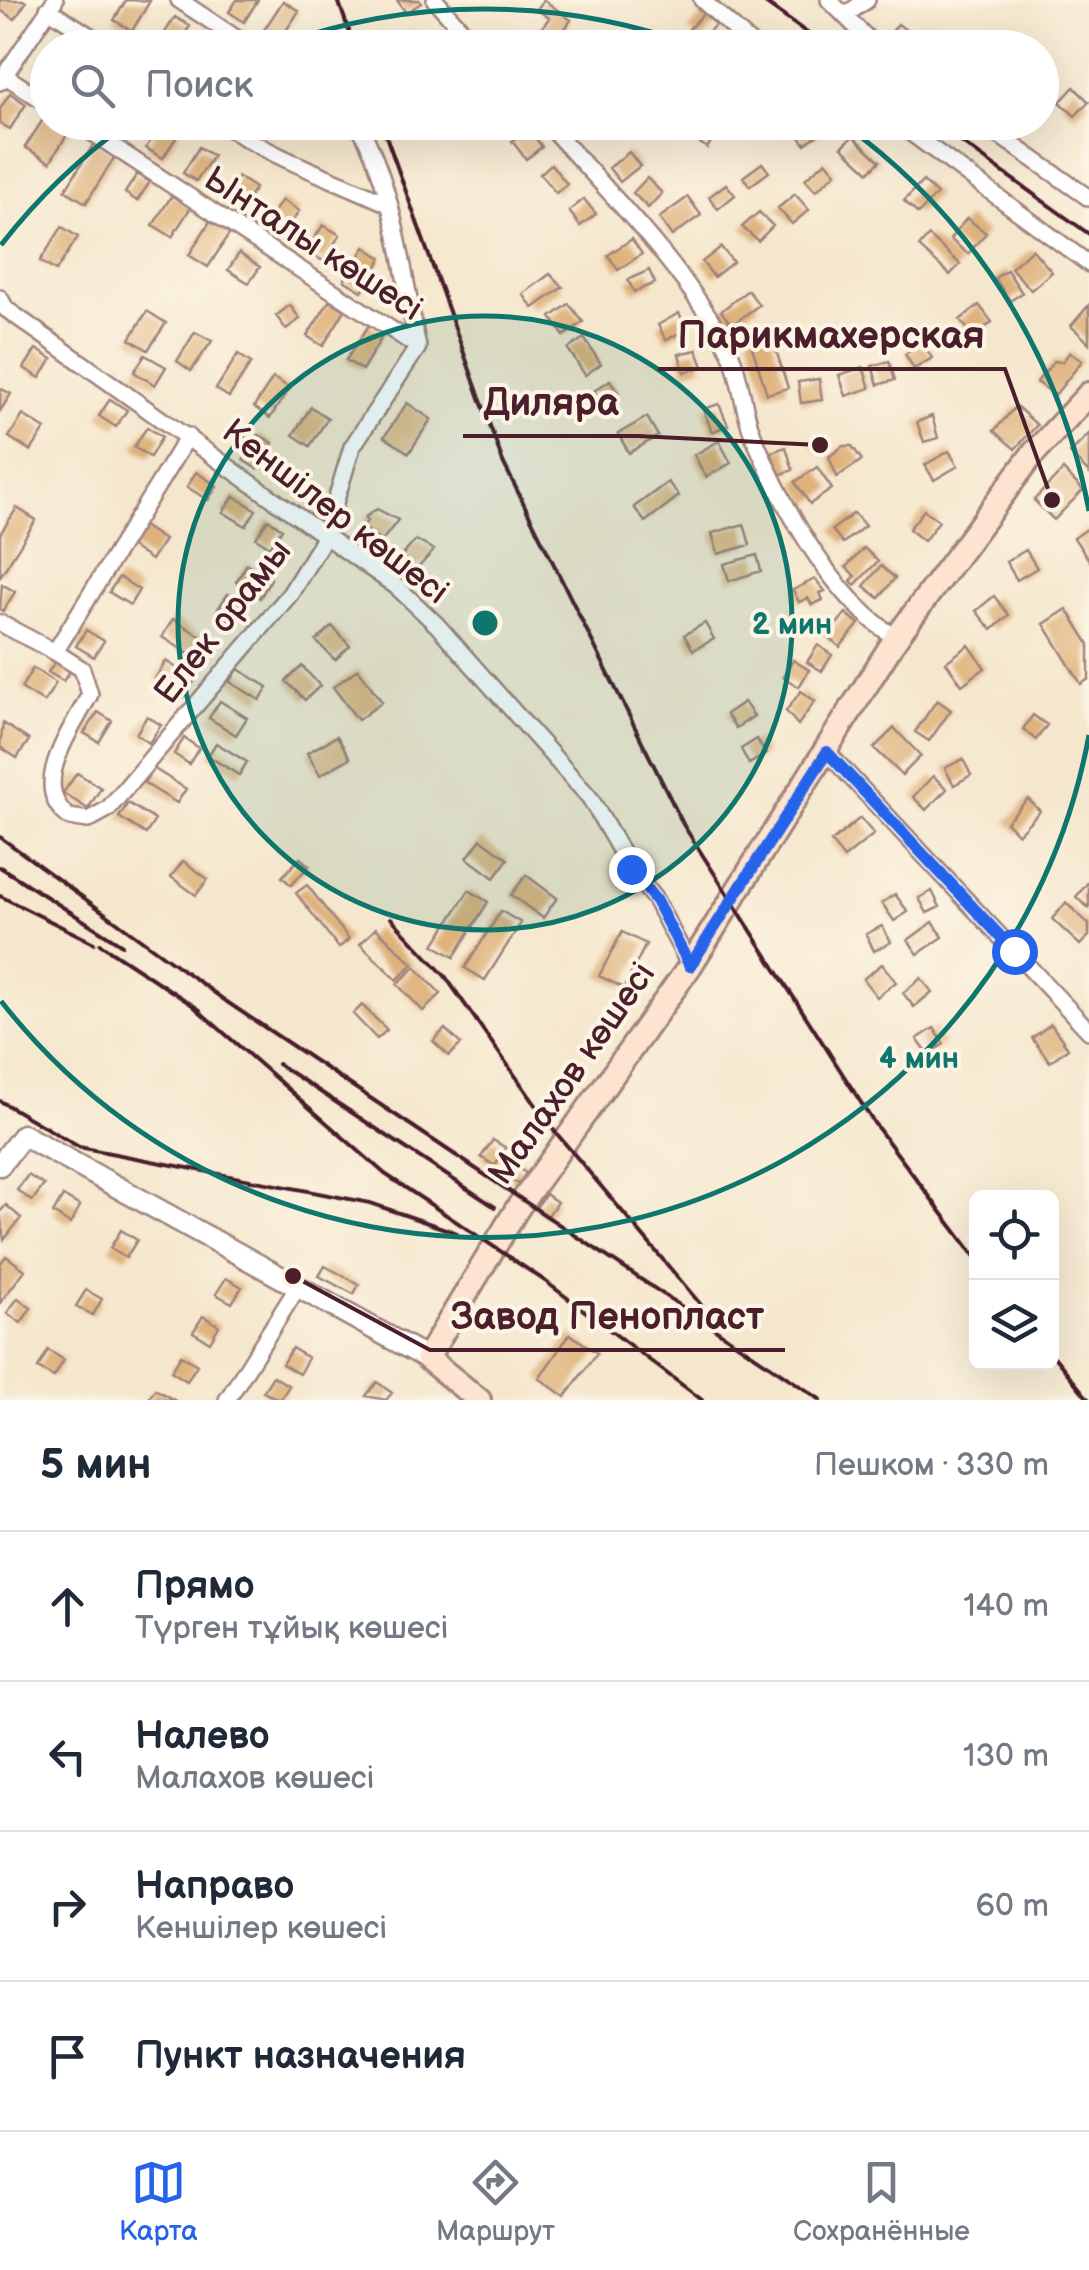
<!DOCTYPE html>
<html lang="ru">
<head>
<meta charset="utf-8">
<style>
	body { margin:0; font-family:"Balsamiq Sans",sans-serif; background:#f2f2f3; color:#1f2937 }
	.controls { position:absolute; right:30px; bottom:30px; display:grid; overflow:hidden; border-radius:15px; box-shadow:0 10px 40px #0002 }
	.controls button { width:90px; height:90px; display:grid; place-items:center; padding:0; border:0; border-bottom:2px solid #e0e1e3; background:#fff; color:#1f2937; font:50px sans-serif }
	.stop { position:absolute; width:30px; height:30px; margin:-22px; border:8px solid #2563eb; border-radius:50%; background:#fff }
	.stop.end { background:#2563eb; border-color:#fff; box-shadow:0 2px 10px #0008 }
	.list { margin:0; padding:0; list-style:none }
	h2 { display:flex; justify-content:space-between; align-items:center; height:130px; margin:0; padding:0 40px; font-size:42px }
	h2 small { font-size:32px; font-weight:400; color:#747a83 }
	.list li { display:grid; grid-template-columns:65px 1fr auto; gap:30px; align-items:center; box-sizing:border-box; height:150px; padding:0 40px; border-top:2px solid #e0e1e3 }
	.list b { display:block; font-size:38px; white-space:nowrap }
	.list p { margin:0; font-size:32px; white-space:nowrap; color:#747a83 }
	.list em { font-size:32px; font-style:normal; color:#747a83 }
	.icon { flex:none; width:55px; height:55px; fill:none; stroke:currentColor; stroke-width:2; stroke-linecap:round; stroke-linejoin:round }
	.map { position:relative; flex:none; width:1089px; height:1400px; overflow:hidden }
	.search { position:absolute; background:#fff; box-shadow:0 10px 40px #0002; left:30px; right:30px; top:30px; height:110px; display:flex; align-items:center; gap:25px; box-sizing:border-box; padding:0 35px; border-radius:55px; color:#747a83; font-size:38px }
	.sheet { height:730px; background:#fff }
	nav { display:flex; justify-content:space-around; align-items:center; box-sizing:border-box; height:140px; border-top:2px solid #e0e1e3; background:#fff; font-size:28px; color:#747a83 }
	nav a { display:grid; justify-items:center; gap:5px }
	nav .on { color:#2563eb }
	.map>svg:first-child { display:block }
	.building { fill:#dfb27b }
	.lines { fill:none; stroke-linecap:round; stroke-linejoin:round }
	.minor-casing { stroke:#a0837c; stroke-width:20 }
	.tertiary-casing { stroke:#a0837c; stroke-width:25 }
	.secondary-casing { stroke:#a0837c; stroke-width:28 }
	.minor { stroke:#fff; stroke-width:15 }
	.tertiary { stroke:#fff; stroke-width:20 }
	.secondary { stroke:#fde4d1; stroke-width:22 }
	.rail { stroke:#4a1f2b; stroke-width:4 }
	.route { stroke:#2563eb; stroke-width:12 }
	.ring { fill:none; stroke:#0f766e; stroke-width:5 }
	.labels { text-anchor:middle; stroke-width:8; stroke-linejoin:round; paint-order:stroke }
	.street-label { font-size:35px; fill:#4a1f2b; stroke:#fcf5e5 }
	.centre { fill:#0f766e; stroke:#fcf5e5; stroke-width:5 }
	.ring-label { font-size:30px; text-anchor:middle; font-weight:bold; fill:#0f766e; stroke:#fcf5e5; stroke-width:8; stroke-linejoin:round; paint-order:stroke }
	.leader { fill:none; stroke:#4a1f2b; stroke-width:4 }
	.callout-dot { fill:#4a1f2b; stroke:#fcf5e5; stroke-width:4 }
	.callout-label { font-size:38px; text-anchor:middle; font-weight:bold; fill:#4a1f2b; stroke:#fcf5e5; stroke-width:8; stroke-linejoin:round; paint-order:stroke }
</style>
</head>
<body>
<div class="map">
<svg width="1089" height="1400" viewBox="0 0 1089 1400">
	<rect width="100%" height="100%" fill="#fcf5e5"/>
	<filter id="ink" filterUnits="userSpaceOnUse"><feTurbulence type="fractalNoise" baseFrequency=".01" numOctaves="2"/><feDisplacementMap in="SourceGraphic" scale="20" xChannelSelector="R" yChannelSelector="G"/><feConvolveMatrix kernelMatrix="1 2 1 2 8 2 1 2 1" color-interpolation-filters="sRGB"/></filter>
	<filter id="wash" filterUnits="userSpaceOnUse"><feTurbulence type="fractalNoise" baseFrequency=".0048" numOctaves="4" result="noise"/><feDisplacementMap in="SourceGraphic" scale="40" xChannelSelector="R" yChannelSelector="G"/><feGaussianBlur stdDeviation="2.25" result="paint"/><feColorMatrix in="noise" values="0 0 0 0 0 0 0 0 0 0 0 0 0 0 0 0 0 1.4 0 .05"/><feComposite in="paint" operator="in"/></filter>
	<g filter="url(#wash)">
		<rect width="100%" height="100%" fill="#f5e7cd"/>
		<g id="blocks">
			<path class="building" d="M0,0H23L26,2L15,19L0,10Z
				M126,0L150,1L132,31L114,20Z
				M237,0H258L244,22L229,12Z
				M397,0H419L421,3L406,13Z
				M544,0L571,20L555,43L539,32L549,18L537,9Z
				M283,1L299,11L278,43L262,33Z
				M704,13L716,24L700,41L688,30Z
				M175,17L190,26L176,48H155Z
				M898,24L914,36L905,48L886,39Z
				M413,31L425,48H400L397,43Z
				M588,34L598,48H569Z
				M48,57V90L33,81Z
				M1074,87L1089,102L1075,116L1060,102Z
				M10,93L26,104L10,129L0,123V109Z
				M48,112V122L70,130L50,162L25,147Z
				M162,122L179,133L163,158L146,148Z
				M700,122H724L707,148L690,136Z
				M789,122H815L822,132L805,144Z
				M529,129L542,147L526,159L512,141Z
				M853,136L880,161L869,172L842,147Z
				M95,142L116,155L86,203L65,190Z
				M199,147L213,156L196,181L183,173Z
				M629,152L640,166L620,182L609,168Z
				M826,161L836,173L816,191L805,179Z
				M762,163L769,172L750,186L743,177Z
				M551,164L567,184L556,193L540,174Z
				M137,174L150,182L137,201L125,193Z
				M238,177L255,188L240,212L223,201Z
				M647,178L662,193L648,208L633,193Z
				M923,181L937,194L918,214L904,201Z
				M726,184L735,195L718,209L709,197Z
				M795,194L809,210L792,224L778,208Z
				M172,195L191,207L172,237L153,225Z
				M688,197L701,215L672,236L659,218Z
				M584,199L596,214L580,226L569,211Z
				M282,200L299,211L283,237L265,225Z
				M759,212L773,226L758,241L742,227Z
				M212,218L232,230L208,267L189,255Z
				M967,218L986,233L968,254L950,239Z
				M323,225L340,235L323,261L307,251Z
				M62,227L78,237L56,271L40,261Z
				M929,236L960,264L950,275L919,247Z
				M632,239L642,254L618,270L608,255Z
				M365,247L382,258L362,291L344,280Z
				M721,247L733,262L714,277L702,262Z
				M1032,249L1052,272L1031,290L1011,268Z
				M239,253L260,267L249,283L228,270Z
				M649,270L655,283L634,292L628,280Z
				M1007,270L1022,293L1010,301L995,278Z
				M550,274L563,287L533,308L523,294Z
				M748,290L759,305L732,325L721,311Z
				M330,300L345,310L323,346L307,336Z
				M569,304L583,322L564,336L551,317Z
				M290,305L300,319L286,329L276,316Z
				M979,305L992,322L974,337L960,320Z
				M1089,305V343L1071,326Z
				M147,311L166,323L148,350L130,339Z
				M679,313L687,329L666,340L658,325Z
				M369,325L384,334L362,370L346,360Z
				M769,328L788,388L767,394L748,335Z
				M195,332L212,341L191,371L177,361Z
				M584,338L601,364L585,375L568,349Z
				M923,343L932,358L914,369L905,354Z
				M36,349L52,359L40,378L24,368Z
				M697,350L703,367L684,372L679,354Z
				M1070,352L1082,361L1055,395L1037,382L1054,361L1062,362Z
				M238,354L251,363L229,397L216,389Z
				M145,355L166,367L155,385L134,372Z
				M889,361L895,380L878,385L872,366Z
				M863,367L870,388L846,396L839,375Z
				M273,378L290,388L270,418L254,407Z
				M819,379L822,400L801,403L798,382Z
				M610,380L619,394L603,404L594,391Z
				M0,388L11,394L0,411Z
				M110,399L127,410L116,427L99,416Z
				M407,403L431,419L409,453L384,437Z
				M719,404L728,425L712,432L703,409Z
				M1016,406L1037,425L1015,449L994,431Z
				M311,407L328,418L310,446L293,435Z
				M23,415L45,429L31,451L9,437Z
				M932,416L938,438L924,442L917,422Z
				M647,417L658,436L629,453L618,434Z
				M147,427L162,437L150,457L134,447Z
				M1089,434V473L1070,453Z
				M259,435L273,443L257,469L243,460Z
				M822,437L828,446L818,453L811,443Z
				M719,441L731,463L706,477L694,455Z
				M843,446H852L862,460L837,477L829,457Z
				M786,447L793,470L779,475L771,452Z
				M949,451L958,466L934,480L925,465Z
				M817,467L832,489L810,504L795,482Z
				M1063,470L1083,490L1054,520L1034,500Z
				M196,472L217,486L208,500L187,487Z
				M668,482L679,496L645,522L634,507Z
				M234,496L256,510L246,526L223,512Z
				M17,508L36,520L0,577V534Z
				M377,509L398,520L381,542L363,527L367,521L364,518Z
				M924,510L939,521L924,541L909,529Z
				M854,513L865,526L843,543L832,530Z
				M268,519L282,529L270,547L256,538Z
				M744,524L750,545L718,554L712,533Z
				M143,526L164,540L151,560L130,546Z
				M1087,529L1089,532V560L1074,538Z
				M416,540L434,550L416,570L401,557Z
				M864,548L878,561L855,585L851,581L855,576L846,567Z
				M1026,550L1037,568L1017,580L1006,562Z
				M757,555L761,571L729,581L724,564Z
				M247,564L271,579L260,598L236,582Z
				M881,566L895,578L879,598L864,586Z
				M119,577L139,590L130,605L109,592Z
				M815,579L825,591L820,593L823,600L812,605L808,598L799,602L793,590Z
				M2,584L15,592L3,611L0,609Z
				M228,594L241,603L230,621L216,612Z
				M994,596L1009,615L992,630L976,611Z
				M1067,609L1089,644V679L1081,684L1044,624Z
				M846,613L859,624L840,647L827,636Z
				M173,619L215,645L204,663L162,637Z
				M705,623L714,639L693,650L684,635Z
				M332,626L350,646L335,660L316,641Z
				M86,630L104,641L94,657L76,646Z
				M818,645L832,655L822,671L807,662Z
				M969,645L985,668L962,685L946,662Z
				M58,657L73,667L63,681L48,672Z
				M793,660L809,670L799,687L783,677Z
				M166,661L195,680L184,697L155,679Z
				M302,666L320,686L305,700L286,681Z
				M33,668L56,683L44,702L21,688Z
				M238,669L268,687L260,700L230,682Z
				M358,669L382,702L358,720L333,687Z
				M801,691L815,701L798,725L786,711Z
				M937,700L951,710L929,741L915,732Z
				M220,701L247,718L236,735L209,718Z
				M744,702L754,716L736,728L726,714Z
				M98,712L112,721L99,742L84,733Z
				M1033,715L1047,725L1036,740L1023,729Z
				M147,716L161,725L149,743L136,734Z
				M3,723L29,740L17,758L0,747Z
				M894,728L921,756L902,775L874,748Z
				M337,736L350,758L320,775L307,753Z
				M184,738L199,748L189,764L174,754Z
				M757,739L766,754L749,764L741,749Z
				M216,743L247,762L239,775L208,756Z
				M963,759L971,775L954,785L945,768Z
				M153,768L186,789L177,803L144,783Z
				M77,773L101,788L88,809L63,793Z
				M933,776L947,789L926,810L913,797Z
				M1028,799L1040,811L1018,834L1006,822Z
				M128,803L155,820L146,834L119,817Z
				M860,818L874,834L844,858L831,842Z
				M481,839L508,859L494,878L467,858Z
				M300,858L309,866L291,885L282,877Z
				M183,861L208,879L196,895L171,877Z
				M526,875L557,898L543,918L511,895Z
				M1089,881V908L1076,897Z
				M307,885L349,939L339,948L296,893Z
				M469,890L488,902L454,957L434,945Z
				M932,891L940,907L927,913L919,898Z
				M895,894L908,912L894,921L882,903Z
				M1066,903L1089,924V936L1080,945L1052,919Z
				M501,911L521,923L485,980L465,968Z
				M933,922L943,937L918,954L908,940Z
				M882,926L891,942L874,951L866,934Z
				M376,928L413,964L397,980L360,944Z
				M622,932L646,944L624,988L599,976Z
				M882,964L896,982L877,997L863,979Z
				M415,967L441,994L423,1011L397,984Z
				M921,978L932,992L914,1007L903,993Z
				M362,1005L387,1030L377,1039L353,1014Z
				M1051,1024L1068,1048L1050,1062L1032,1038Z
				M934,1028L944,1044L928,1054L917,1039Z
				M445,1029L461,1044L449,1056L433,1041Z
				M493,1140L506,1148L495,1166L481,1157Z
				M510,1163L526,1173L519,1184L503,1174Z
				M28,1175L44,1185L32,1201L17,1190Z
				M546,1194L557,1202L547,1217L535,1209Z
				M63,1196L80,1206L70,1224L53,1213Z
				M6,1205L21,1218L4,1240L0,1212Z
				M121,1230L137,1240L126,1258L110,1248Z
				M6,1256L25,1270L0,1303V1264Z
				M325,1266L359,1284L354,1294L319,1276Z
				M226,1278L242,1287L232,1303L216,1294Z
				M86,1290L102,1299L93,1315L76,1306Z
				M18,1298L31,1308L21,1323L7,1313Z
				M203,1316L219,1326L210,1342L193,1332Z
				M570,1334L597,1353L565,1397L539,1378Z
				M292,1348L308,1358L299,1374L282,1364Z
				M48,1350L64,1360L54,1377L38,1368Z
				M181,1355L197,1365L187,1381L171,1371Z
				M273,1376L289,1386L280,1400L263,1392Z
				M377,1382L392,1393L386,1400L366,1396Z
				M155,1389L174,1400H148Z"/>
		</g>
	</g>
	<g filter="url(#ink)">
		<use href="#blocks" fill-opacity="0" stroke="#a0837c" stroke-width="2.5"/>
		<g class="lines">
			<defs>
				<path id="minor" d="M179,0L251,48
					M435,0L478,48
					M702,0L756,48
					M829,0L877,48
					M48,9L109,48
					M845,15L867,0
					M4,75L48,104
					M0,82L55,0
					M76,122L418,347
					M220,122C270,157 330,177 386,203
					M546,122C608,192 677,260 724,341C741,368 741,405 753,435C783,507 830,595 896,638
					M896,122L1089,264
					M980,122L1089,198
					M0,298L6,309L397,587L437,625L590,798L631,869L656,901L690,966
					M0,623L55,652L188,436
					M55,652L82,669L90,694C72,730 28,786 69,817L88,820L108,809L290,594L325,536L352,447L418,347C403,276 395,186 357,122
					M827,752L1089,1031
					M227,1400L299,1285"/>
				<path id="tertiary" d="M0,1165L23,1135L427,1358"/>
				<path id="secondary" d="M479,1400L427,1358L517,1209L690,966L896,638L1032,455L1089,394"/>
			</defs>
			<use href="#minor" class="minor-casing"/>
			<use href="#tertiary" class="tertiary-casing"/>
			<use href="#secondary" class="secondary-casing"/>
			<use href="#minor" class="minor"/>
			<use href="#tertiary" class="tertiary"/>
			<use href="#secondary" class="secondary"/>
			<path class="rail" d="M338,0L355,48
				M761,0L828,48
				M381,122L503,462L684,826L874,1123L976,1258
				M933,122L1089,234
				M0,837L227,1002L821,1400
				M0,867L122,945
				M0,896L94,943
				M391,918L445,976L552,1128L707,1312
				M100,944L200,1010
				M191,1004L385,1174L545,1281L702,1400
				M278,1064L495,1207
				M0,1101L79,1147L370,1203L457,1233
				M1052,1354L1089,1400"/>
		</g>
	</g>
	<g class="lines" filter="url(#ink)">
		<path class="route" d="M631,869L656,901L690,966L827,752L1014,951"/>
	</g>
	<circle cx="485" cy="623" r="307" fill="#0f766e" fill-opacity=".12"/>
	<g class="ring">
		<circle cx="485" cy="623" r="307"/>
		<path d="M1089 735A614 614 0 0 1 1 1001M1 245A614 614 0 0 1 128 123M275 46A614 614 0 0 1 695 46M842 123A614 614 0 0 1 1089 511"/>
	</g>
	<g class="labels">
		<g class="street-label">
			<text transform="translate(314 243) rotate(33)" y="12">Ынталы көшесі</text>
			<text transform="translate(336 511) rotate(38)" y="12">Кеншілер көшесі</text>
			<text transform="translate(222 621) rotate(-52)" y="12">Елек орамы</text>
			<text transform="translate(571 1073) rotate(-55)" y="12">Малахов көшесі</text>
		</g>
	</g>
	<circle cx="485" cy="623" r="15" class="centre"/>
	<g class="ring-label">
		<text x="792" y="634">2 мин</text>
		<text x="919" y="1068">4 мин</text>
	</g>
	<path class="leader" d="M1052 500L1005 369H658M820 445L638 436H463M293 1276L430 1350H785"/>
	<g class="callout-dot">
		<circle cx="1052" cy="500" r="10"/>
		<circle cx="820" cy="445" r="10"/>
		<circle cx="293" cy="1276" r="10"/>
	</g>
	<g class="callout-label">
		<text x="831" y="348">Парикмахерская</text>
		<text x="551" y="415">Диляра</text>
		<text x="607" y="1329">Завод Пенопласт</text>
	</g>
</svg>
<div class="controls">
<button><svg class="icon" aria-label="locate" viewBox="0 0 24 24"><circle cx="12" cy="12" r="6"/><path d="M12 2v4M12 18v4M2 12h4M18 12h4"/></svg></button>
<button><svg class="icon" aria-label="layers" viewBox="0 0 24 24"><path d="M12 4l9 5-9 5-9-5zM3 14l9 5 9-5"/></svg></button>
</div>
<div class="stop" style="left:1014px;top:951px"></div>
<div class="stop end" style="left:631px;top:869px"></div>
<div class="search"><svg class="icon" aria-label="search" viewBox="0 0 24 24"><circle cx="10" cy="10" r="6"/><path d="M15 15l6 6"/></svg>Поиск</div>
</div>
<section class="sheet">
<h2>5 мин<small>Пешком · 330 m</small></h2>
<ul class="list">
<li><svg class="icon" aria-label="ahead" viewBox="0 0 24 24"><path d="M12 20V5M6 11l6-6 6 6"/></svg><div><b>Прямо</b><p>Түрген тұйық көшесі</p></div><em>140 m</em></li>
<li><svg class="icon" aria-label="left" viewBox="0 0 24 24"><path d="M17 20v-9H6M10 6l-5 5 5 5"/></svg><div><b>Налево</b><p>Малахов көшесі</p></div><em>130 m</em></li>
<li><svg class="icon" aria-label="right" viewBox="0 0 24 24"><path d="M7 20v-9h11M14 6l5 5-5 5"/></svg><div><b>Направо</b><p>Кеншілер көшесі</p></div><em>60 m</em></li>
<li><svg class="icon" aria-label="arrive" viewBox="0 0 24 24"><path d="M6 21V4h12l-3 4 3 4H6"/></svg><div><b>Пункт назначения</b></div></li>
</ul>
</section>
<nav>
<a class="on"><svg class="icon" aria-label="map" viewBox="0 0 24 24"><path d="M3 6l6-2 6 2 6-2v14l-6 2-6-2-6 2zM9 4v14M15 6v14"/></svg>Карта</a>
<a><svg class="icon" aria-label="directions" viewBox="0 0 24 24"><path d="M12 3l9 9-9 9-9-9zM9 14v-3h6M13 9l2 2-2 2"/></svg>Маршрут</a>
<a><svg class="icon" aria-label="saved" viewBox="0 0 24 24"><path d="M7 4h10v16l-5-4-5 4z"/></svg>Сохранённые</a>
</nav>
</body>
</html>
